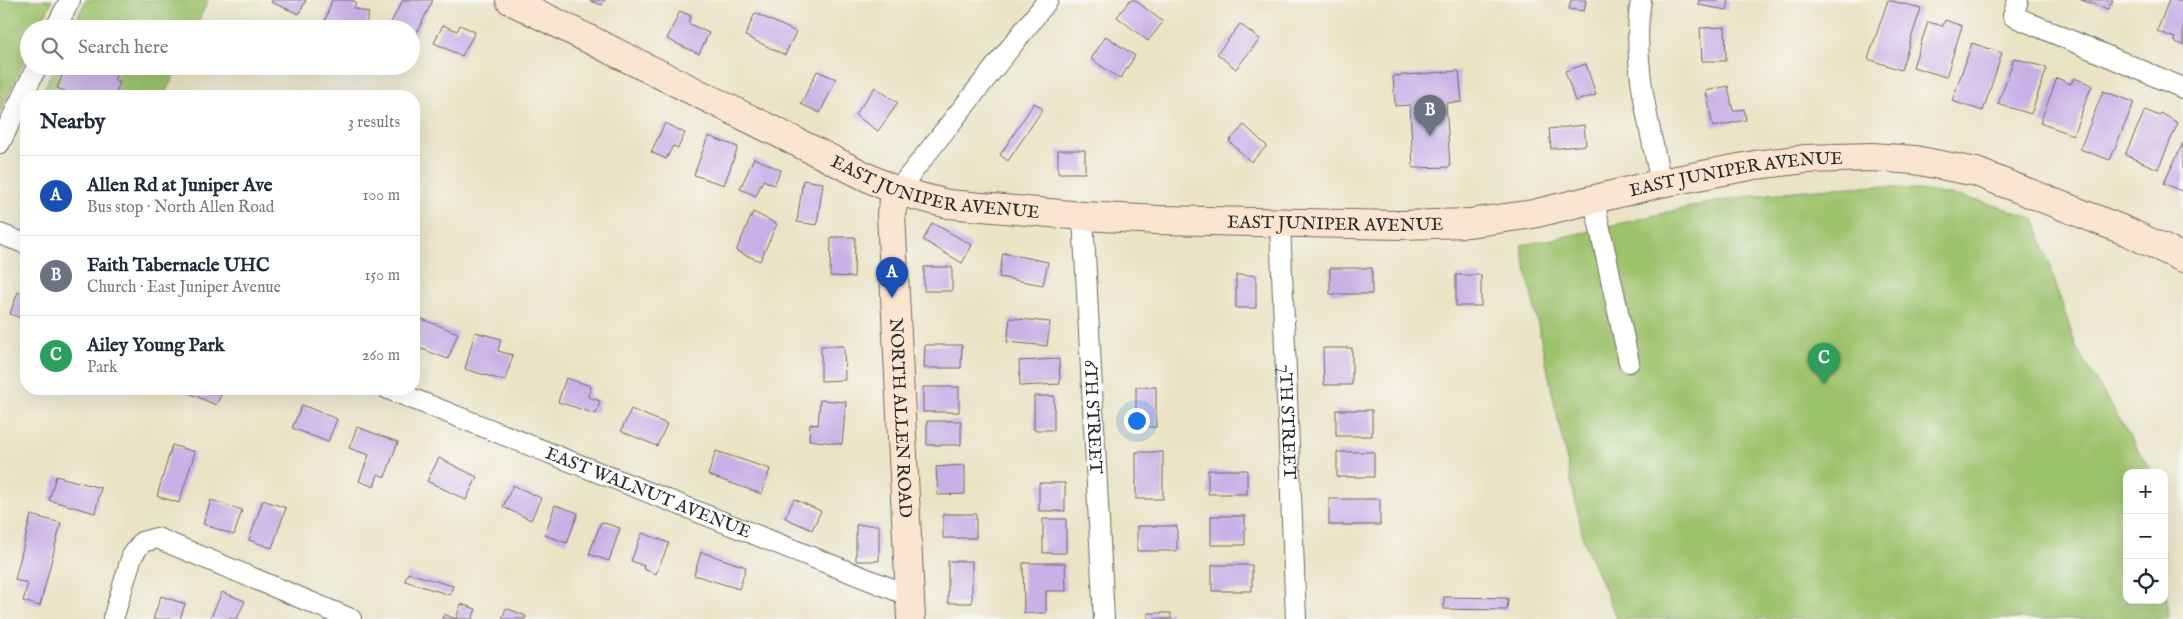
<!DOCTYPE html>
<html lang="en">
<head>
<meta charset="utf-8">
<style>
	body { margin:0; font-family:"IM FELL English",serif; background:#f6f6f7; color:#1f2937 }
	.controls { position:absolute; right:15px; bottom:15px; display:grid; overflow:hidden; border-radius:10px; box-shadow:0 5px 20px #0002 }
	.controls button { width:45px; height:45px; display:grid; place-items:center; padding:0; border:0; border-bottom:1px solid #e0e1e3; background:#fff; color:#1f2937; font:25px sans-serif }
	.you { position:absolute; left:1136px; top:420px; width:18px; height:18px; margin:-12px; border:4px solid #fff; border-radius:50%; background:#1a73e8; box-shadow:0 0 0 8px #1a73e833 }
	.badge { display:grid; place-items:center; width:32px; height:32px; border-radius:50%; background:#0b8043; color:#fff; font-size:16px; font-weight:700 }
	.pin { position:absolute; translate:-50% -41px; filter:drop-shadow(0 1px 2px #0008) }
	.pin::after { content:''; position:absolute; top:26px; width:18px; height:15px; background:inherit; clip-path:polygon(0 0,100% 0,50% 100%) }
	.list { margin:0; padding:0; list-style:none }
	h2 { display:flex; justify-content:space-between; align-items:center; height:65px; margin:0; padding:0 20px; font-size:21px }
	h2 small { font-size:16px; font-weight:400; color:#747a83 }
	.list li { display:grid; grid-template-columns:32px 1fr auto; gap:15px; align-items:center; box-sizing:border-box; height:80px; padding:0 20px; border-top:1px solid #e0e1e3 }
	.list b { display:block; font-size:19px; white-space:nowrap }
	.list p { margin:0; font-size:16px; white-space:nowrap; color:#747a83 }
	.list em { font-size:16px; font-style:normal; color:#747a83 }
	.icon { flex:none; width:28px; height:28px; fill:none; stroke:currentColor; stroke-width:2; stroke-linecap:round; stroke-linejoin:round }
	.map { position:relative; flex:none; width:2183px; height:619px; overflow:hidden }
	.search { position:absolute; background:#fff; box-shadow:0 5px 20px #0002; left:20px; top:20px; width:400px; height:55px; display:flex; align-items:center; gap:12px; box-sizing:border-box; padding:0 18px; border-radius:28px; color:#747a83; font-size:19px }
	.panel { position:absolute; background:#fff; box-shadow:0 5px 20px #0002; left:20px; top:90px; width:400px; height:305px; border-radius:20px }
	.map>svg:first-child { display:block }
	.green { fill:#9dc26c; stroke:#64764c }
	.building { fill:#c9b0e7 }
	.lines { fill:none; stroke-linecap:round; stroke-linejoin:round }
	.street-casing { stroke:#6e6b61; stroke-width:22 }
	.secondary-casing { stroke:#6e6b61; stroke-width:30 }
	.street { stroke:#fff; stroke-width:20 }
	.secondary { stroke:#fce5d0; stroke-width:28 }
	.labels { text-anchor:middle; stroke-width:4; stroke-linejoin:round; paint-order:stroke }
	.street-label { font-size:18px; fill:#2b2b2b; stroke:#f6f6f2 }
</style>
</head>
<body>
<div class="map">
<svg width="2183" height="619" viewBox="0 0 2183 619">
	<rect width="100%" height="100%" fill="#f6f6f2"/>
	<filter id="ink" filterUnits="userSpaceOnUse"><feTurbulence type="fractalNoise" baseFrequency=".02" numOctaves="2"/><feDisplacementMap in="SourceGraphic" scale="10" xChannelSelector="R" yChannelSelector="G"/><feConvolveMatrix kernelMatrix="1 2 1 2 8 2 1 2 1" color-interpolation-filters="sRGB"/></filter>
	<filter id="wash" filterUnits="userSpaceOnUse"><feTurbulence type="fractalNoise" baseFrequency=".0096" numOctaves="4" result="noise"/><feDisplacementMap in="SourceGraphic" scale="20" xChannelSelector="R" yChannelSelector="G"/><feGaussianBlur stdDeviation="1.12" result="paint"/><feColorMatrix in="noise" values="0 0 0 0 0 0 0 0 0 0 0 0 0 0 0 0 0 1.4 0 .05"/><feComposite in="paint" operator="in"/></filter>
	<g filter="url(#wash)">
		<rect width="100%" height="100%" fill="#eae3c4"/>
		<path class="green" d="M0,0H52L39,29H29V50L0,112Z
			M86,0H208L195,29H72Z
			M55,66H178L164,96H54L43,91Z
			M1880,186C1930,190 1989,199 2035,220L2076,347L2152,473H2127V600H2164V551L2168,619H1617L1584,542L1521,245C1588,234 1654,213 1721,201C1775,192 1826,187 1880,186Z"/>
		<g id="blocks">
			<path class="building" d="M272,0H306L299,14L271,2Z
				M332,0H351L356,2L354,8L369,13L364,29H322Z
				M403,0H433L415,36L411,35V29H399L390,24Z
				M589,0H605L602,5Z
				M1130,0H1135L1163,22L1148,41L1117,17Z
				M1571,0H1586L1584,11L1569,9Z
				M1699,0H1729L1727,10L1698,5Z
				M1888,0L1921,8L1901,70L1868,59Z
				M2081,0H2113L2108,9Z
				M2169,0H2183V45L2174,41L2175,38L2157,31Z
				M680,11L691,16L688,23L709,33L699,54L667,39Z
				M755,13L796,32L785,55L745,36Z
				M1945,20L1962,26L1946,77L1913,67L1928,22L1943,26Z
				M1240,24L1260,39L1236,69L1217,54Z
				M443,25L457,31L460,25L475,32L462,56L434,43Z
				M1725,27L1726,61H1702L1700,28Z
				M1106,36L1135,56L1120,79L1091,59Z
				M1972,43L2002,53L1983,111L1952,101Z
				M2014,58L2047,68L2031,114L1998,104Z
				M1586,64L1596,95L1575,101L1565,71Z
				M61,66H121L114,80L120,83L114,96H77L57,88L62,76L58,74Z
				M817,71L836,79L820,113L801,104Z
				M1459,71L1462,102L1446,103L1450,167L1413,168L1410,105L1395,106L1393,76Z
				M2057,78L2071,84L2074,78L2092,85L2073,135L2040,123Z
				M1728,86L1733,111L1744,109L1746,120L1713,127L1706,91Z
				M875,87L898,103L878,131L855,115Z
				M2103,91L2134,102L2110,160L2080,149Z
				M1034,103L1043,109L1008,161L1000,155Z
				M2145,110L2159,116L2161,113L2178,123L2158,169L2125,155Z
				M665,123L685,133L678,148L673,146L666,159L651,152Z
				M1244,125L1267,146L1251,162L1229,141Z
				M1584,125L1586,145L1551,149L1549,129Z
				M708,136L738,147L724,185L694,175Z
				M2183,143V192L2164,183Z
				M1058,150H1085V173H1058Z
				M754,158L781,170L774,185L763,180L756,196L740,189Z
				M803,180L823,183L817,225L797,222Z
				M753,212L777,224L760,261L736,251Z
				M932,223L972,245L962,263L923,240Z
				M831,237H855L854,277L830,276Z
				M1003,253L1048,262L1043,285L999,277Z
				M924,267H952V291H924Z
				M1330,268H1372V294H1330Z
				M1236,275H1256V308H1236Z
				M1456,275H1481V306H1456Z
				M18,292L26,295V320L10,314Z
				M414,316L458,333L448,359L414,346Z
				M1010,318L1050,322L1047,346L1007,342Z
				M475,332L501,339L498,351L513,355L505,381L465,369Z
				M925,345H962L961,368H924Z
				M821,346H844L845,380L821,381Z
				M1323,348H1352V385H1324Z
				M1059,359L1060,384L1020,386L1019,361Z
				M566,378L591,386L588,397L600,401L596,414L558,402Z
				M923,387H959V412H923Z
				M1136,387H1156V427H1136Z
				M180,389H224L216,405Z
				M1034,396H1054V430H1034Z
				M820,400L846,402L842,444L809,440L810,424L818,425Z
				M302,405L337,419L328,442L292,428Z
				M631,409L667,424L657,446L621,431Z
				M1336,410H1372V436H1336Z
				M927,421H961V445H927Z
				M357,427L398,442L385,477L378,474L374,487L359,481L369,455L349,448Z
				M172,445L195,452L179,503L157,496Z
				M716,451L770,469L762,494L708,475Z
				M1136,452H1163V499H1136Z
				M1337,452H1374V477H1337Z
				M439,458L477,477L466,500L427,481Z
				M965,465V494L938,495L936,467Z
				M1208,470H1247V494H1208Z
				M56,476L101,488L95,513L49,500Z
				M1039,483H1065V511H1039Z
				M513,485L541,498L531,520L503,507Z
				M794,499L821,511L812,530L785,518Z
				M1329,499H1380V525H1329Z
				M211,500L242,510L234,535L203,524Z
				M263,500L286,508L272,548L249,540Z
				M555,505L578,513L567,543L545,535Z
				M943,514H976V538H943Z
				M31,515L61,523L40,606L23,601L28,583L15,580Z
				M1211,516H1245V545H1211Z
				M1043,519H1066V553H1043Z
				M601,522L620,528L609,561L589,554Z
				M856,525H879V561H856Z
				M1137,526H1177V551H1137Z
				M642,533L669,543L656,574L643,569L644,566L631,561Z
				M701,552L746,567L739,589L694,575Z
				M948,561H972V603H948Z
				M1023,563H1065L1066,591H1046V613H1024Z
				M1212,565H1252V591H1212Z
				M408,573L453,586L450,595L405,581Z
				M222,592L245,601L237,619H210Z
				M161,596L185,604L180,619H153Z
				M1444,597L1508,598L1507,610L1444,609Z
				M461,604L476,609L472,619H442L444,614L456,619Z
				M506,608L526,616L525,619H502Z
				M1148,613H1171V619H1148Z"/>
		</g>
	</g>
	<g filter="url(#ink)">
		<use href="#blocks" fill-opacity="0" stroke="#6e6b61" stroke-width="1"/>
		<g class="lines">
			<defs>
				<g id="street">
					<path d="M1641,0C1631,61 1649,123 1661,183"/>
					<path d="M2018,0L2013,16L2183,88"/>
					<path d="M55,29L70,0"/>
					<path d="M0,143L37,66"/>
					<path d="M897,191L1048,0"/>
					<path d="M1594,201L1629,362"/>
					<path id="s1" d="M1083,216L1104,619"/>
					<path id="s2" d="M1280,224L1296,619"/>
					<path d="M0,234L26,244"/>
					<path id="s3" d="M388,389L910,596"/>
					<path d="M113,619L132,556L142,542L157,538L351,619"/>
				</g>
				<g id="secondary">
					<path id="s4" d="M510,0L877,182L897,191L948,204L1083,216L1159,220L1400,225L1469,223L1533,214L1661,183L1755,165L1806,159L1872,157L1915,160L1976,172L2126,231L2183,258"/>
					<path id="s5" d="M897,191L891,213L911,619"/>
				</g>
			</defs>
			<use href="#street" class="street-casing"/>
			<use href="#secondary" class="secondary-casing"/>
			<use href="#street" class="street"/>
			<use href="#secondary" class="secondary"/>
		</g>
	</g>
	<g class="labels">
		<g class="street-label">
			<text dy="6" stroke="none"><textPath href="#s4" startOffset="1278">EAST JUNIPER AVENUE</textPath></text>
			<text dy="6" stroke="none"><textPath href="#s4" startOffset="468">EAST JUNIPER AVENUE</textPath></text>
			<text dy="6" stroke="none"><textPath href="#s4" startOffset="872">EAST JUNIPER AVENUE</textPath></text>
			<text dy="6" stroke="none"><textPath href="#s1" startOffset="201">6TH STREET</textPath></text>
			<text dy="6" stroke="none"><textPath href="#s5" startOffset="228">NORTH ALLEN ROAD</textPath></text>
			<text dy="6" stroke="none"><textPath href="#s2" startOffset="198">7TH STREET</textPath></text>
			<text dy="6" stroke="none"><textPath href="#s3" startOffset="280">EAST WALNUT AVENUE</textPath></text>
		</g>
	</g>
</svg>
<div class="controls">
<button>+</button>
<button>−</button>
<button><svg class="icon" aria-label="locate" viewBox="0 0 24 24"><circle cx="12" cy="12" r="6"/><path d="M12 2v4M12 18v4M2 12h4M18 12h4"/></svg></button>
</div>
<div class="you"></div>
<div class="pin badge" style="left:892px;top:298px;background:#1a4fb4">A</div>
<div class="pin badge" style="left:1430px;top:136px;background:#6b7280">B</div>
<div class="pin badge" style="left:1824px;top:384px;background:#2e9e5b">C</div>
<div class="search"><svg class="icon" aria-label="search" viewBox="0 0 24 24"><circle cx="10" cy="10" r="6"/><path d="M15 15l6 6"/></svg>Search here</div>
<section class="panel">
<h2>Nearby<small>3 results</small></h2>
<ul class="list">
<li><span class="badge" style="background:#1a4fb4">A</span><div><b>Allen Rd at Juniper Ave</b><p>Bus stop · North Allen Road</p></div><em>100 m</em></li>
<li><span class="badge" style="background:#6b7280">B</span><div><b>Faith Tabernacle UHC</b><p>Church · East Juniper Avenue</p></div><em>150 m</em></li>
<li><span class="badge" style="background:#2e9e5b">C</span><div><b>Ailey Young Park</b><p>Park</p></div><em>260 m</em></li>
</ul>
</section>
</div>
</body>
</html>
